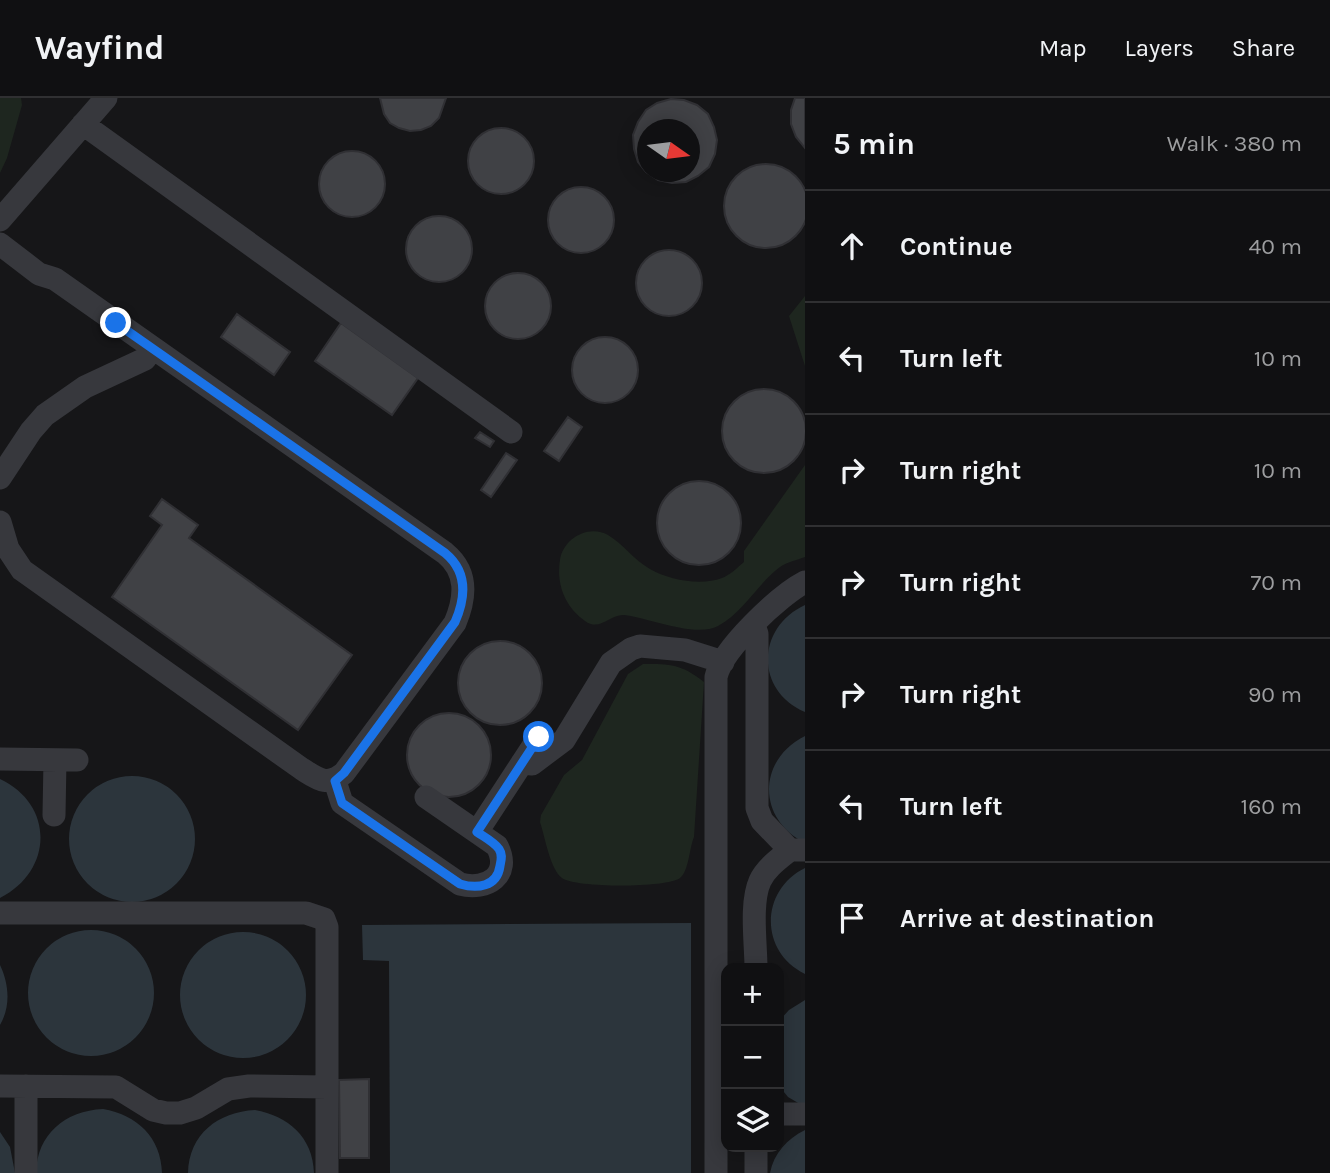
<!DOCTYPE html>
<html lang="en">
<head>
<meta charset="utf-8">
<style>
	body { margin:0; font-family:Karla,sans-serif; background:#1e1e20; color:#f1f3f6 }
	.controls { position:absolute; right:21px; bottom:21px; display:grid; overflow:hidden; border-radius:14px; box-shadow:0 4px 18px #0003 }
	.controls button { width:63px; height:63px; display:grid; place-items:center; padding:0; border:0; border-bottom:2px solid #303032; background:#101012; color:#f1f3f6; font:35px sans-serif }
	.compass { position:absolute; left:637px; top:21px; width:63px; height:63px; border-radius:50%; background:#101012; box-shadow:0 4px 18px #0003; rotate:104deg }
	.stop { position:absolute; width:21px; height:21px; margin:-16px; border:5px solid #1a73e8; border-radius:50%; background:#fff }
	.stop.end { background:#1a73e8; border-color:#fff; box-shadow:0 2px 7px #0008 }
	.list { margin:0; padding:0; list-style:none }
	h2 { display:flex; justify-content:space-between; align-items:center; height:91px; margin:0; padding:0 28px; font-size:30px }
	h2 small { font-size:23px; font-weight:400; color:#9c9d9f }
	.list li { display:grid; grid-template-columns:46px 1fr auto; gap:21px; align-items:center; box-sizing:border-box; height:112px; padding:0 28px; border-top:2px solid #303032 }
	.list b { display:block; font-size:26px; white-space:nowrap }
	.list em { font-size:23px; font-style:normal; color:#9c9d9f }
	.icon { flex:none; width:38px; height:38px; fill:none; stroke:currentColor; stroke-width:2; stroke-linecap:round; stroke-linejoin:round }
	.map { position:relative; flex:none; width:805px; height:1075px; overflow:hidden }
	header { display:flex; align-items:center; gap:42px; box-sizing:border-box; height:98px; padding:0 35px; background:#101012; border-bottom:2px solid #303032 }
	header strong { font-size:33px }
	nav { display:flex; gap:38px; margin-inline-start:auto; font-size:24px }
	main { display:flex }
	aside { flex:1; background:#101012 }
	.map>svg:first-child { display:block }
	.green { fill:#1e261f }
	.water { fill:#2c353c }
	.building { fill:#404145; stroke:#303034; stroke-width:2; fill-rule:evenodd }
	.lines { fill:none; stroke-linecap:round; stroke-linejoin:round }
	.minor { stroke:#37383d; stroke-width:23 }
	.route { stroke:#1a73e8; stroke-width:9 }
</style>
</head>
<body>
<header>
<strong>Wayfind</strong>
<nav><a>Map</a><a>Layers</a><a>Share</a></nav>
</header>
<main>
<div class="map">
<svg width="805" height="1075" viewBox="0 0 805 1075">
	<rect width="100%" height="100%" fill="#161618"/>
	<path class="green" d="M0,0H21L22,7L7,60L0,75Z
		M805,198V268L789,218Z
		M805,367V459C797,462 787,464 780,469C758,485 744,514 718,528C695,540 650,520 624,517C610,516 600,534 585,523C565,509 556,486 560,462C563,441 588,426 608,437C623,446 634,462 650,471C669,482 701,488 722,480C730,477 737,470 744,464V453Z
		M643,566C671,566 681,566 704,584L694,739C689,751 689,773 680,780C667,790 575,790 562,780C550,771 545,739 540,724L541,717L564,677L582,662L628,576Z"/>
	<path class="water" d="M805,507V614C754,592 757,529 805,507Z
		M805,638V745C757,721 757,662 805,638Z
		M69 741a63 63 0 1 1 126 0a63 63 0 1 1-126 0Z
		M0,681C55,707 53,773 0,800Z
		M805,770V876C759,854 760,792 805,770Z
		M691,825V1075H390L389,863L363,862L362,827Z
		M28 895a63 63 0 1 1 126 0a63 63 0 1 1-126 0Z
		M180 897a63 63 0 1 1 126 0a63 63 0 1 1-126 0Z
		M0,867C9,886 11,908 0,927Z
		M805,902V1009L788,999L779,988V923L789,912Z
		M103,1011C137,1017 161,1039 162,1075H36C37,1036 65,1013 103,1011Z
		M255,1012C288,1018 313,1039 314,1075H188C189,1036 218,1014 255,1012Z
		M805,1032V1075H770C774,1055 787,1041 805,1032Z
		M0,1034L10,1049L15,1075H0Z"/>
	<path class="building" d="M380,0H446L439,20L431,28L421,32L410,33L399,30L390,25L384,16Z
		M795,0H805V50L796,39L791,26V12Z
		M671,1L684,2L697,7L708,16L714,29L717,42L715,56L709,69L698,78L686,84L672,85L658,82L646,74L638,64L634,51L633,37L638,24L646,12L657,5ZM648,32H690V74H648Z
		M468 63a33 33 0 1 1 66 0a33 33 0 1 1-66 0Z
		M319 86a33 33 0 1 1 66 0a33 33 0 1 1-66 0Z
		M724 108a42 42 0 1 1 84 0a42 42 0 1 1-84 0Z
		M548 122a33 33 0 1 1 66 0a33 33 0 1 1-66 0Z
		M406 151a33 33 0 1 1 66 0a33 33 0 1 1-66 0Z
		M636 185a33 33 0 1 1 66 0a33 33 0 1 1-66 0Z
		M485 208a33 33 0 1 1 66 0a33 33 0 1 1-66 0Z
		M237,216L290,254L274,277L221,239Z
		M341,225L418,280L392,317L315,263Z
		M572 272a33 33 0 1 1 66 0a33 33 0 1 1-66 0Z
		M722 333a42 42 0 1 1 84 0a42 42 0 1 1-84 0Z
		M568,319L582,329L559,363L544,353Z
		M480,334L494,343L490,349L475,340Z
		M506,355L517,362L491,399L481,392Z
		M657 425a42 42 0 1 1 84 0a42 42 0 1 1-84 0Z
		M162,401L198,427L189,440L352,557L298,632L112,499L162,427L150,418Z
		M458 585a42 42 0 1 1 84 0a42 42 0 1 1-84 0Z
		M407 657a42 42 0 1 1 84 0a42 42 0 1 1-84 0Z
		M369,981V1060H340L339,982Z"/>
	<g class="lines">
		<path class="minor" d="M83,26L511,334
			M0,122L106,0
			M0,146L39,176L55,181L445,455C468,474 466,499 455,525L344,675C327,689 318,681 302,671L22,472L8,451L0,424
			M0,380L31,333L45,317L85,289L145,261L152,251
			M754,527L757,536V710L762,723L790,752
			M0,661L77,662
			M522,665L532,666L564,642L611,565L631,551L640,548L685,552L723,564
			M335,683L342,705L460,786C487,793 512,777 497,748L426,699
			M54,717L55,662
			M477,734L539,639
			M0,815H306L324,821L327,829V1075
			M756,870C756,846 750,805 760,783C766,770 779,761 790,752H805
			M0,988L116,989L153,1012L166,1015H180L196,1010L228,991L249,988L327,989
			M779,1016H805
			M756,1049V1075
			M26,1075V988
			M716,1075V579C722,551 780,497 805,484"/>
	</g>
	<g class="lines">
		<path class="route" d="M116,225L445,455C468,474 466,499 455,524L344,675L335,683L342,705L460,786C477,791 497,789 500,768C501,762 503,757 499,751C494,744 484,739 477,734L539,639"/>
	</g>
</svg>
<div class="controls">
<button>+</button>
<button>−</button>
<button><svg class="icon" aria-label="layers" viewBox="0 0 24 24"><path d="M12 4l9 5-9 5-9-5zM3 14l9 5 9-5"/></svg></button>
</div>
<svg class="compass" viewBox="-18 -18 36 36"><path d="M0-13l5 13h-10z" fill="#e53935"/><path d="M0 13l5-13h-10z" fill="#9c9d9f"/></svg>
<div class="stop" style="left:539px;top:639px"></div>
<div class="stop end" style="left:116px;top:225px"></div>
</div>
<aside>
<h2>5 min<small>Walk · 380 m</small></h2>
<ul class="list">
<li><svg class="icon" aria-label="ahead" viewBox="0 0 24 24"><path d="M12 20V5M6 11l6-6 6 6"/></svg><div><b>Continue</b></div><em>40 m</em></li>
<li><svg class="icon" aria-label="left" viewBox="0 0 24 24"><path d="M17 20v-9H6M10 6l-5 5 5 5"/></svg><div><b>Turn left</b></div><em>10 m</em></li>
<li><svg class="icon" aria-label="right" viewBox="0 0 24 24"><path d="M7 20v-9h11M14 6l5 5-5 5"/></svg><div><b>Turn right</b></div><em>10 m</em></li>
<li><svg class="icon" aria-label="right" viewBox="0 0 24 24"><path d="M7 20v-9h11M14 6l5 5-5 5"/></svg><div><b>Turn right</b></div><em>70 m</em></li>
<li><svg class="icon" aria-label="right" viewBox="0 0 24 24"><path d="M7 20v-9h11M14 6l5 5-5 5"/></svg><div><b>Turn right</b></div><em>90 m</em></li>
<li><svg class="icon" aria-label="left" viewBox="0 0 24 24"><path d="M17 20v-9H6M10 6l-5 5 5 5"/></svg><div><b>Turn left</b></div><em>160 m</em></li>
<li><svg class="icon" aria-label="arrive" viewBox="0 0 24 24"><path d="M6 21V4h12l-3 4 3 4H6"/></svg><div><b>Arrive at destination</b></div></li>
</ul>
</aside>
</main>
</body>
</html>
